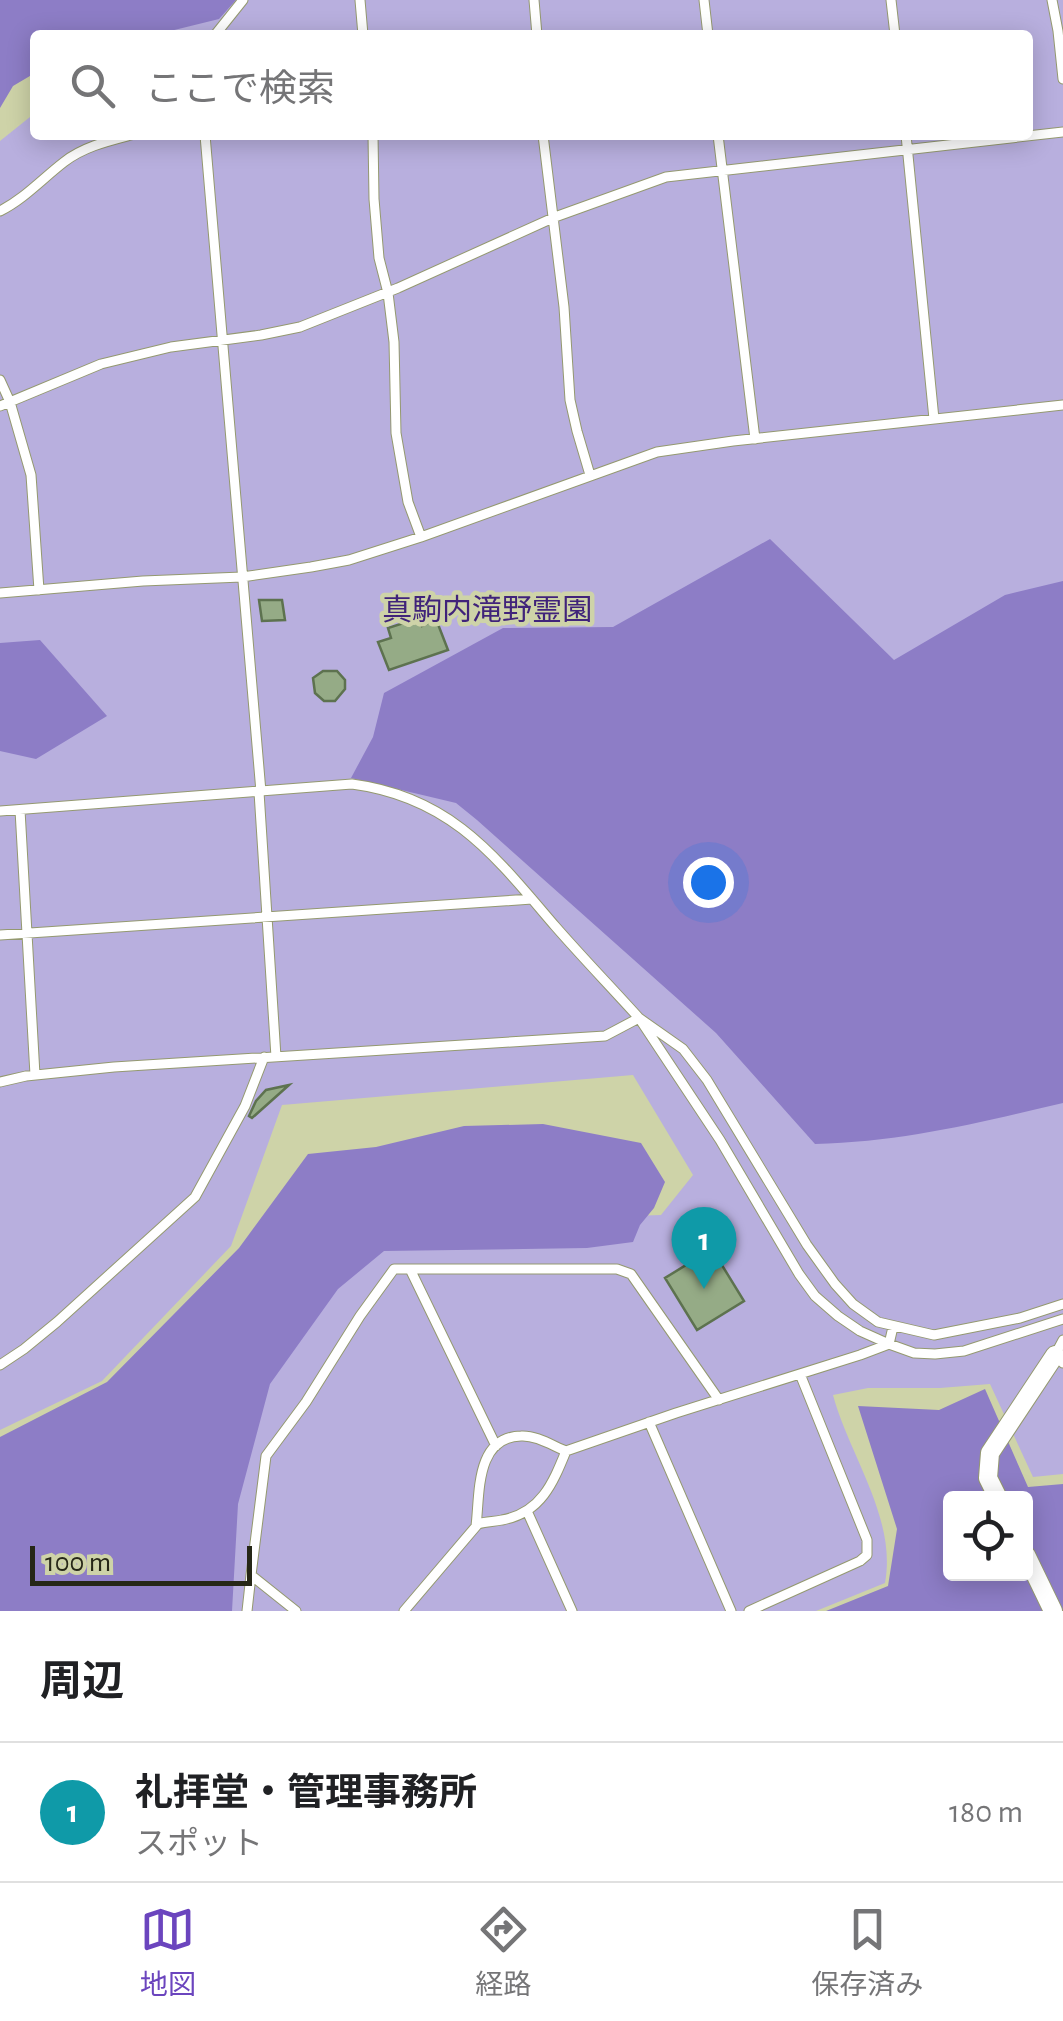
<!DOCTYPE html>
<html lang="ja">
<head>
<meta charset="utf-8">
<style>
	body { margin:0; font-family:"Alegreya Sans","Noto Sans JP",sans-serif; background:#f6f6f6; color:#202124 }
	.controls { position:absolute; right:30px; bottom:30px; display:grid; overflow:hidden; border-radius:10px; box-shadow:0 5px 25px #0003 }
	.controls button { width:90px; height:90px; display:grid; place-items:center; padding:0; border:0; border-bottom:2px solid #e0e0e0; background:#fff; color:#202124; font:50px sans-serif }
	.scale { position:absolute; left:30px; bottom:25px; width:222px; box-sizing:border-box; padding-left:10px; border:5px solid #262717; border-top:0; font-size:28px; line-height:35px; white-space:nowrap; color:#262717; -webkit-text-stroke:8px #ced3a8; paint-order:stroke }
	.you { position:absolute; left:708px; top:882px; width:35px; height:35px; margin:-25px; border:8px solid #fff; border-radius:50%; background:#1a73e8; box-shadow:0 0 0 15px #1a73e833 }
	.badge { display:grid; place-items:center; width:65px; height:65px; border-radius:50%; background:#6b45be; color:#fff; font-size:32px; font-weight:700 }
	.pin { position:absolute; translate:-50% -82px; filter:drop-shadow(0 2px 5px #0008) }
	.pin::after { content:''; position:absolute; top:52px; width:35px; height:30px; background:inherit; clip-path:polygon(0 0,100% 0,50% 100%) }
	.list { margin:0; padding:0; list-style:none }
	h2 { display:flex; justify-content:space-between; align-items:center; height:130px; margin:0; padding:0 40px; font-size:42px }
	h2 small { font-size:32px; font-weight:400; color:#757577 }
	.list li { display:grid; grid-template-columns:65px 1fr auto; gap:30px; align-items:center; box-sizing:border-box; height:140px; padding:0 40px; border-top:2px solid #e0e0e0 }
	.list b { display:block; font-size:38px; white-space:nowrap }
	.list p { margin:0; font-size:32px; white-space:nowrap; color:#757577 }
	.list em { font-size:32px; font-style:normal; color:#757577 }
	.icon { flex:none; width:55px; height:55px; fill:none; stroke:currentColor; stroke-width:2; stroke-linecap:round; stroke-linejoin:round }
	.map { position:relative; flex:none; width:1063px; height:1611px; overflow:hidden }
	.search { position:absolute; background:#fff; box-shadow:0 5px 25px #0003; left:30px; right:30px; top:30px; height:110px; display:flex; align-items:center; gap:25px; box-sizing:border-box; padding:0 35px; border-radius:10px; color:#757577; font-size:38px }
	.sheet { height:270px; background:#fff }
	nav { display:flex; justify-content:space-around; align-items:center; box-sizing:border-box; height:140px; border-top:2px solid #e0e0e0; background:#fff; font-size:28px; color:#757577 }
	nav a { display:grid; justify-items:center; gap:5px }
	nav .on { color:#6b45be }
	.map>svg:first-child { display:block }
	.green { fill:#b8afde }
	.forest { fill:#8d7dc6; fill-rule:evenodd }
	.building { fill:#95ab86; stroke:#5d724f; stroke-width:2.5 }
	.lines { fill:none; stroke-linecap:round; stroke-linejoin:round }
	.lane-casing { stroke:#949970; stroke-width:11 }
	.street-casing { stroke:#949970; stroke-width:20 }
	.lane { stroke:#fff; stroke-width:9 }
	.street { stroke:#fff; stroke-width:18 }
	.labels { text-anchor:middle; stroke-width:9; stroke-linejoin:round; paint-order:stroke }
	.park-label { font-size:30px; fill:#40237a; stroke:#ced3a8 }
</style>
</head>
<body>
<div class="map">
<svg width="1063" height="1611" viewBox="0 0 1063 1611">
	<rect width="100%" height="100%" fill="#ced3a8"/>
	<path class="green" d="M172,0H1063V1474L1033,1477L990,1384L940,1388H868L833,1395C849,1455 897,1518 885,1583L816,1611H184L258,1373L373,1237L569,1218L661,1215L693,1175L633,1075L282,1105L231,1246L102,1381L0,1430V141L35,113V135H1028V35H134Z"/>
	<path class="forest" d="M0,0H236L219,19L154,35H35V73L13,86L0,108Z
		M770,539L894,660L1005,595L1063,581V1103C978,1123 903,1142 815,1144L716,1033L477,820L456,803L351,778L373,737L384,693L503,628L613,627Z
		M40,640L107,716L36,759L0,751V643Z
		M543,1124L641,1143L665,1182L654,1208L640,1225L633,1242L587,1248L384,1251L338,1289L270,1384L238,1504L232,1611H0V1437L107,1382L239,1248L308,1154L376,1147L464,1126Z
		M985,1389L1028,1487L1063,1484V1611H826L888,1586L897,1529L858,1406L939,1410ZM950,1498H1026V1574H950Z"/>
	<path class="building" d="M259,600H282L285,620L262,621Z
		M419,618L422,626L436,619L448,650L389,670L378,642L391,638L388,628Z
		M323,671H337L345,680V689L335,701H324L315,693L313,678Z
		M289,1085L252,1118L249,1116L256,1101L266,1090Z
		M712,1249L744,1301L697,1330L665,1278Z"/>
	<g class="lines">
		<defs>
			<path id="lane" d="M360,0L363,35
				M534,0L537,35
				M704,0L708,35
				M891,0L895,35
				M1052,0L1058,31L1063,79
				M215,35L243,0
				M205,135L261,792
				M373,135L374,199L379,258L388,293L394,342L396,433L408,502L421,537
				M543,135L564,307L570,400L577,431L590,475
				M718,135L755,439
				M906,135L934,419
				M0,211C24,199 42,179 64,162C83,147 108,141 131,135
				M0,380L10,402L31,475L39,590
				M0,406L101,364L171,347L261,335L300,327L398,288L555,217L666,177L1063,132
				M0,593L143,581L242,577L311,567L349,560L421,537L657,452L733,441L1063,405
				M259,792L276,1057
				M20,810L35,1075
				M0,811L352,784C451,797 495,856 555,926C582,957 611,987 639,1018L605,1036L114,1067L26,1076L0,1082
				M0,935L532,899
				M410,1269L496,1446
				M1063,1304L1020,1318L934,1335L878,1322L853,1304L835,1284L807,1245L707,1080L683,1049L639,1018L720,1140L799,1274L815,1296L838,1316L860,1331L889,1344L914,1353L935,1354L964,1351L1063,1319
				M1063,1340L1055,1355L1063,1363
				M0,1365L24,1349L57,1322L195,1197L245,1106L264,1057
				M649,1422L731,1611
				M527,1511L572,1611
				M476,1526C480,1494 475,1437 521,1436C536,1435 553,1446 566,1451
				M247,1611L251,1575
				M296,1611L251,1575L266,1456L306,1402L360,1316L394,1269H617L631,1274L719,1400
				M404,1611L478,1524C487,1521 493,1522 502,1520C541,1513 553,1483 566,1451L676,1413L860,1355L889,1344L893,1327
				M749,1611L860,1561L867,1555V1540L800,1374"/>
			<path id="street" d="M998,1498L988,1478L990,1453L1055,1355
				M1026,1555L1053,1611"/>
		</defs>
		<use href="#lane" class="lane-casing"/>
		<use href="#street" class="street-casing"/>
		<use href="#lane" class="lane"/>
		<use href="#street" class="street"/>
	</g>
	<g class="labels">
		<g class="park-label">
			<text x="487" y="620">真駒内滝野霊園</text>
		</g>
	</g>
</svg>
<div class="controls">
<button><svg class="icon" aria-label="locate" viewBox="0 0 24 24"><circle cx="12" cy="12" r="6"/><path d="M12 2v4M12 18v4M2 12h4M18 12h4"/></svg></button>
</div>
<div class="scale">100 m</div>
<div class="you"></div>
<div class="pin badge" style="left:704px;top:1289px;background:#0f9aa8">1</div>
<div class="search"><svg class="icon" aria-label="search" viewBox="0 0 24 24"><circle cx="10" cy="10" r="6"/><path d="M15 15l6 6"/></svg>ここで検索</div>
</div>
<section class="sheet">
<h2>周辺<small></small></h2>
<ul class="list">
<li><span class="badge" style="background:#0f9aa8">1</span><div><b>礼拝堂・管理事務所</b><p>スポット</p></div><em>180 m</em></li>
</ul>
</section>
<nav>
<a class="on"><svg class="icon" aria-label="map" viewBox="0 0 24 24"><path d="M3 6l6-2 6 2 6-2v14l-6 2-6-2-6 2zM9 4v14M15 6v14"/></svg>地図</a>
<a><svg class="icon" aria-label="directions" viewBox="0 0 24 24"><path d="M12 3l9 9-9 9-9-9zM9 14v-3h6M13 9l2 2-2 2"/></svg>経路</a>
<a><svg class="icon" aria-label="saved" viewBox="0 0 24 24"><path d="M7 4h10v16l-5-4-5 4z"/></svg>保存済み</a>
</nav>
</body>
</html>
